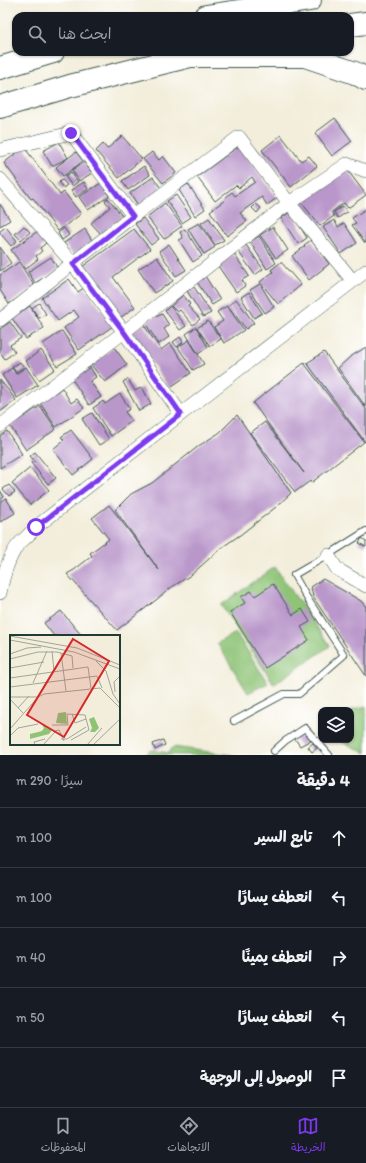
<!DOCTYPE html>
<html lang="ar">
<head>
<meta charset="utf-8">
<style>
	body { margin:0; font-family:Itim,"Playpen Sans Arabic",sans-serif; background:#242831; color:#f1f3f6; direction:rtl }
	.controls { position:absolute; right:12px; bottom:12px; display:grid; overflow:hidden; border-radius:8px; box-shadow:0 1px 3px #0004 }
	.controls button { width:36px; height:36px; display:grid; place-items:center; padding:0; border:0; border-bottom:1px solid #363941; background:#171b24; color:#f1f3f6; font:20px sans-serif }
	.stop { position:absolute; width:12px; height:12px; margin:-9px; border:3px solid #7c3aed; border-radius:50%; background:#fff }
	.stop.end { background:#7c3aed; border-color:#fff; box-shadow:0 1px 4px #0008 }
	.list { margin:0; padding:0; list-style:none }
	h2 { display:flex; justify-content:space-between; align-items:center; height:52px; margin:0; padding:0 16px; font-size:17px }
	h2 small { font-size:13px; font-weight:400; color:#9ea1a6 }
	.list li { display:grid; grid-template-columns:26px 1fr auto; gap:12px; align-items:center; box-sizing:border-box; height:60px; padding:0 16px; border-top:1px solid #363941 }
	.list b { display:block; font-size:15px; white-space:nowrap }
	.list em { font-size:13px; font-style:normal; color:#9ea1a6 }
	.icon { flex:none; width:22px; height:22px; fill:none; stroke:currentColor; stroke-width:2; stroke-linecap:round; stroke-linejoin:round }
	.map { position:relative; flex:none; width:366px; height:755px; overflow:hidden; direction:ltr }
	.search { position:absolute; background:#171b24; box-shadow:0 1px 3px #0004; left:12px; right:12px; top:12px; height:44px; display:flex; align-items:center; gap:10px; box-sizing:border-box; padding:0 14px; border-radius:12px; color:#9ea1a6; font-size:15px }
	.sheet { height:352px; background:#171b24 }
	nav { display:flex; justify-content:space-around; align-items:center; box-sizing:border-box; height:56px; border-top:1px solid #363941; background:#171b24; font-size:11px; color:#9ea1a6 }
	nav a { display:grid; justify-items:center; gap:2px }
	nav .on { color:#7c3aed }
	.map>svg:first-child { display:block }
	.green { fill:#8fc477; stroke:#578056 }
	.building { fill:#b997ca }
	.lines { fill:none; stroke-linecap:round; stroke-linejoin:round }
	.lane-casing { stroke:#3f584d; stroke-width:8 }
	.street-casing { stroke:#3f584d; stroke-width:14 }
	.highway-casing { stroke:#3f584d; stroke-width:24 }
	.lane { stroke:#fff; stroke-width:6 }
	.street { stroke:#fff; stroke-width:13 }
	.highway { stroke:#fff; stroke-width:22 }
	.route { stroke:#7c3aed; stroke-width:5 }
	.inset-road { fill:none; stroke:#9ea798; stroke-width:1 }
	.view { fill:#d62828; fill-opacity:0.15; stroke:#d62828; stroke-width:2 }
	.inset-edge { fill:none; stroke:#1f3d34; stroke-width:2 }
</style>
</head>
<body>
<div class="map">
<svg width="366" height="755" viewBox="0 0 366 755">
	<rect width="100%" height="100%" fill="#fff"/>
	<filter id="ink" filterUnits="userSpaceOnUse"><feTurbulence type="fractalNoise" baseFrequency=".025" numOctaves="2"/><feDisplacementMap in="SourceGraphic" scale="8" xChannelSelector="R" yChannelSelector="G"/><feConvolveMatrix kernelMatrix="1 2 1 2 8 2 1 2 1" color-interpolation-filters="sRGB"/></filter>
	<filter id="wash" filterUnits="userSpaceOnUse"><feTurbulence type="fractalNoise" baseFrequency=".012" numOctaves="4" result="noise"/><feDisplacementMap in="SourceGraphic" scale="16" xChannelSelector="R" yChannelSelector="G"/><feGaussianBlur stdDeviation="0.9" result="paint"/><feColorMatrix in="noise" values="0 0 0 0 0 0 0 0 0 0 0 0 0 0 0 0 0 1.4 0 .05"/><feComposite in="paint" operator="in"/></filter>
	<g filter="url(#wash)">
		<rect width="100%" height="100%" fill="#f3eedb"/>
		<path class="green" d="M275,567L330,646L274,684L221,605Z
			M236,633L268,683L248,693L217,643Z
			M366,706V753L338,740H351V710Z
			M173,747L232,755H145L151,750L169,753Z"/>
		<g id="blocks">
			<path class="building" d="M335,118L352,141L332,156L315,133Z
				M281,135L301,161L309,156L317,166L291,187L262,150Z
				M122,136L142,159L119,178L96,151L103,144L107,149Z
				M59,142L68,158L52,166L43,151Z
				M239,146L277,198L267,205L262,197L240,213L247,221L227,236L210,211L225,200L224,199L232,192L235,196L255,182L252,177L239,188L236,185L215,201L197,177Z
				M24,147L60,195L64,192L81,214L58,231L33,198L31,199L4,163Z
				M76,152L83,161L63,176L56,167Z
				M152,152L159,160L163,156L176,173L163,183L143,159Z
				M84,162L92,173L79,181L72,170Z
				M144,166L150,175L128,190L122,181Z
				M346,168L366,195L348,208L344,203L332,212L334,216L320,226L301,202Z
				M71,172L78,182L72,186L65,176Z
				M153,177L163,191L139,207L130,193Z
				M62,180L67,185L63,188L59,182Z
				M84,182L88,189L76,197L71,190Z
				M101,183L109,196L88,210L79,197Z
				M188,184L205,209L195,216L179,190Z
				M176,195L191,217L182,223L167,201Z
				M108,198L123,217L101,234L91,223L110,207L105,201Z
				M165,203L182,226L164,239L147,217Z
				M0,204L10,220L0,226Z
				M256,204L261,208L257,213L252,208Z
				M343,206L347,212L338,218L334,212Z
				M366,209V242L365,243L352,225L356,223L352,218Z
				M291,212L307,238L298,244L281,218Z
				M143,218L159,239L151,245L135,224Z
				M209,218L224,240L215,245L201,223Z
				M334,220L338,227L344,223L357,243L341,254L323,227Z
				M199,223L215,247L204,254L188,229Z
				M24,226L30,232L21,240L15,234Z
				M6,227L17,241L11,246L0,233V231Z
				M273,227L288,250L276,258L260,235Z
				M64,228L69,235L62,240L58,233Z
				M85,229L93,242L73,255L64,243Z
				M134,229L150,249L113,277L135,307L120,318L82,267Z
				M185,229L202,256L193,262L179,240L183,238L180,232Z
				M38,231L46,243L40,248L42,251L36,256L38,259L25,269L11,250Z
				M259,236L276,263L267,269L250,242Z
				M311,240L329,264L309,280L292,256L305,246L304,245Z
				M169,244L186,270L176,276L159,251Z
				M246,245L263,269L255,275L238,251Z
				M0,247L11,263L0,271Z
				M234,254L249,276L242,280L245,286L236,292L218,266Z
				M51,257L58,269L35,283L28,272Z
				M157,257L173,281L154,293L138,269Z
				M19,262L35,287L9,304L0,290V275Z
				M281,262L301,285L278,304L260,282L273,272L271,270Z
				M205,276L220,300L212,305L197,282Z
				M69,279L78,292L85,287L113,326L79,350L64,328L79,317L74,310L58,321L42,298Z
				M260,284L274,307L265,313L250,290Z
				M194,287L211,313L203,317L187,291Z
				M249,292L262,313L254,318L241,297Z
				M183,295L190,304L188,306L200,319L193,325L180,310L177,312L171,306Z
				M236,299L254,323L246,329L228,306Z
				M39,303L46,314L39,318L32,308Z
				M30,306L44,328L26,339L12,318Z
				M170,306L186,326L180,330L165,311Z
				M227,306L244,330L224,343L214,327L223,321L217,312Z
				M162,314L169,325L164,329L169,337L159,344L145,323L155,316L156,317Z
				M208,321L221,339L210,346L197,328Z
				M10,322L21,338L10,345L15,352L5,359L0,352V329Z
				M143,324L161,350L170,343L191,373L169,388L131,332Z
				M196,327L208,347L198,354L186,334Z
				M62,331L77,354L57,366L43,344Z
				M180,337L183,342L177,347L173,342Z
				M189,340L204,364L193,370L178,347Z
				M114,347L127,365L105,382L91,365Z
				M366,347V407L338,368L350,357Z
				M41,350L55,369L39,380L26,361Z
				M324,352L366,409V441L365,442L307,363Z
				M20,362L24,367L16,372L12,367Z
				M304,363L364,442L311,483L310,481L295,492L250,433L265,422L304,473L253,403Z
				M26,367L38,385L17,398L2,375L12,368L16,374Z
				M90,367L96,377L90,381L101,397L89,405L72,379Z
				M128,379L135,391L142,387L151,404L139,411L123,382Z
				M0,380L16,400L0,412Z
				M62,388L71,403L77,399L84,408L56,427L40,403Z
				M120,394L130,409L125,412L132,421L111,436L93,408L103,401L105,404Z
				M40,406L56,429L26,450L10,426Z
				M92,413L109,439L99,445L82,419Z
				M237,415L291,493L276,507L240,535L221,548L191,575L172,587L156,600L117,630L67,574L74,570L92,556L90,553L109,539L92,518L109,505L159,570L115,510L131,494L152,483L200,445L219,433Z
				M71,430L93,459L73,475L53,449L64,440L61,437Z
				M7,431L22,454L0,468V436Z
				M35,452L56,478L48,484L31,463L35,461L30,456Z
				M30,468L49,490L30,505L12,483Z
				M9,485L15,492L9,496L3,489Z
				M0,490L4,497L0,500Z
				M6,498L15,513L0,522V502Z
				M362,538L366,541V547L359,543Z
				M323,579L361,601L366,607V676L313,597L311,587Z
				M273,584L293,615L302,609L310,622L301,627L309,640L265,668L230,612L245,603L241,597L251,591L255,596Z
				M61,611L82,636H54L44,623Z
				M304,729L311,740L300,746L293,736Z
				M163,740L165,745L155,750L153,744Z
				M313,743L317,748L312,752L308,747Z"/>
		</g>
	</g>
	<g filter="url(#ink)">
		<use href="#blocks" fill-opacity="0" stroke="#3f584d" stroke-width="1"/>
		<g class="lines">
			<defs>
				<path id="lane" d="M234,721L284,694H299L344,655L307,598L294,575L328,555L366,531
					M274,751L285,741L305,728L329,755"/>
				<path id="street" d="M0,150L71,133L133,216
					M0,179L73,264L124,332L181,414
					M0,320L133,216L239,137L289,203L353,281
					M0,426L124,332L289,203L347,164L366,171
					M328,555L337,569L366,586
					M0,593C3,577 8,558 18,545C24,539 31,533 36,527L181,414L366,271"/>
				<path id="highway" d="M206,16L310,0
					M350,25L366,23
					M191,56H305L355,73L366,79
					M0,68L53,52
					M0,107L70,86L206,52"/>
			</defs>
			<use href="#lane" class="lane-casing"/>
			<use href="#street" class="street-casing"/>
			<use href="#highway" class="highway-casing"/>
			<use href="#lane" class="lane"/>
			<use href="#street" class="street"/>
			<use href="#highway" class="highway"/>
		</g>
	</g>
	<g class="lines" filter="url(#ink)">
		<path class="route" d="M36,527L181,414L124,332L73,264L133,216L71,133"/>
	</g>
	<g transform="translate(10 635)">
		<rect width="110" height="110" fill="#f3eedb"/>
		<path d="M56,77L57,89L46,88L48,78ZM84,82L89,93L85,97H80L82,93L79,84ZM31,88L42,95L39,99L20,104V99L32,96L34,93Z" fill="#8fc477"/>
		<path class="inset-road" d="M0,1L67,13L110,30M0,5L64,17L110,34M42,16L44,36M51,18L56,56M0,19L17,13L31,12M0,24L28,17H47L62,21L63,33M86,26L96,36L103,59L110,69M0,33L34,27M0,43L78,32L81,53M23,48L37,16M0,52L87,41L92,53M105,57L104,47L110,41M0,62H28M0,64L13,78M8,73L19,61M62,79L65,88L76,84M42,90H58L57,79L75,80L79,95L61,105M0,94L28,62L34,59L90,53L110,73M45,96L49,95L54,106M0,101L8,93L28,89M51,104H57L76,92M25,110L24,107L35,104M33,110L45,97M77,110L92,93M83,110L110,84"/>
		<path class="view" d="M63,4L99,26L54,102L17,80Z"/>
		<rect width="110" height="110" class="inset-edge"/>
	</g>
</svg>
<div class="controls">
<button><svg class="icon" aria-label="layers" viewBox="0 0 24 24"><path d="M12 4l9 5-9 5-9-5zM3 14l9 5 9-5"/></svg></button>
</div>
<div class="stop" style="left:36px;top:527px"></div>
<div class="stop end" style="left:71px;top:133px"></div>
<div class="search"><svg class="icon" aria-label="search" viewBox="0 0 24 24"><circle cx="10" cy="10" r="6"/><path d="M15 15l6 6"/></svg>ابحث هنا</div>
</div>
<section class="sheet">
<h2>4 دقيقة<small>سيرًا · 290 m</small></h2>
<ul class="list">
<li><svg class="icon" aria-label="ahead" viewBox="0 0 24 24"><path d="M12 20V5M6 11l6-6 6 6"/></svg><div><b>تابع السير</b></div><em>100 m</em></li>
<li><svg class="icon" aria-label="left" viewBox="0 0 24 24"><path d="M17 20v-9H6M10 6l-5 5 5 5"/></svg><div><b>انعطف يسارًا</b></div><em>100 m</em></li>
<li><svg class="icon" aria-label="right" viewBox="0 0 24 24"><path d="M7 20v-9h11M14 6l5 5-5 5"/></svg><div><b>انعطف يمينًا</b></div><em>40 m</em></li>
<li><svg class="icon" aria-label="left" viewBox="0 0 24 24"><path d="M17 20v-9H6M10 6l-5 5 5 5"/></svg><div><b>انعطف يسارًا</b></div><em>50 m</em></li>
<li><svg class="icon" aria-label="arrive" viewBox="0 0 24 24"><path d="M6 21V4h12l-3 4 3 4H6"/></svg><div><b>الوصول إلى الوجهة</b></div></li>
</ul>
</section>
<nav>
<a class="on"><svg class="icon" aria-label="map" viewBox="0 0 24 24"><path d="M3 6l6-2 6 2 6-2v14l-6 2-6-2-6 2zM9 4v14M15 6v14"/></svg>الخريطة</a>
<a><svg class="icon" aria-label="directions" viewBox="0 0 24 24"><path d="M12 3l9 9-9 9-9-9zM9 14v-3h6M13 9l2 2-2 2"/></svg>الاتجاهات</a>
<a><svg class="icon" aria-label="saved" viewBox="0 0 24 24"><path d="M7 4h10v16l-5-4-5 4z"/></svg>المحفوظات</a>
</nav>
</body>
</html>
